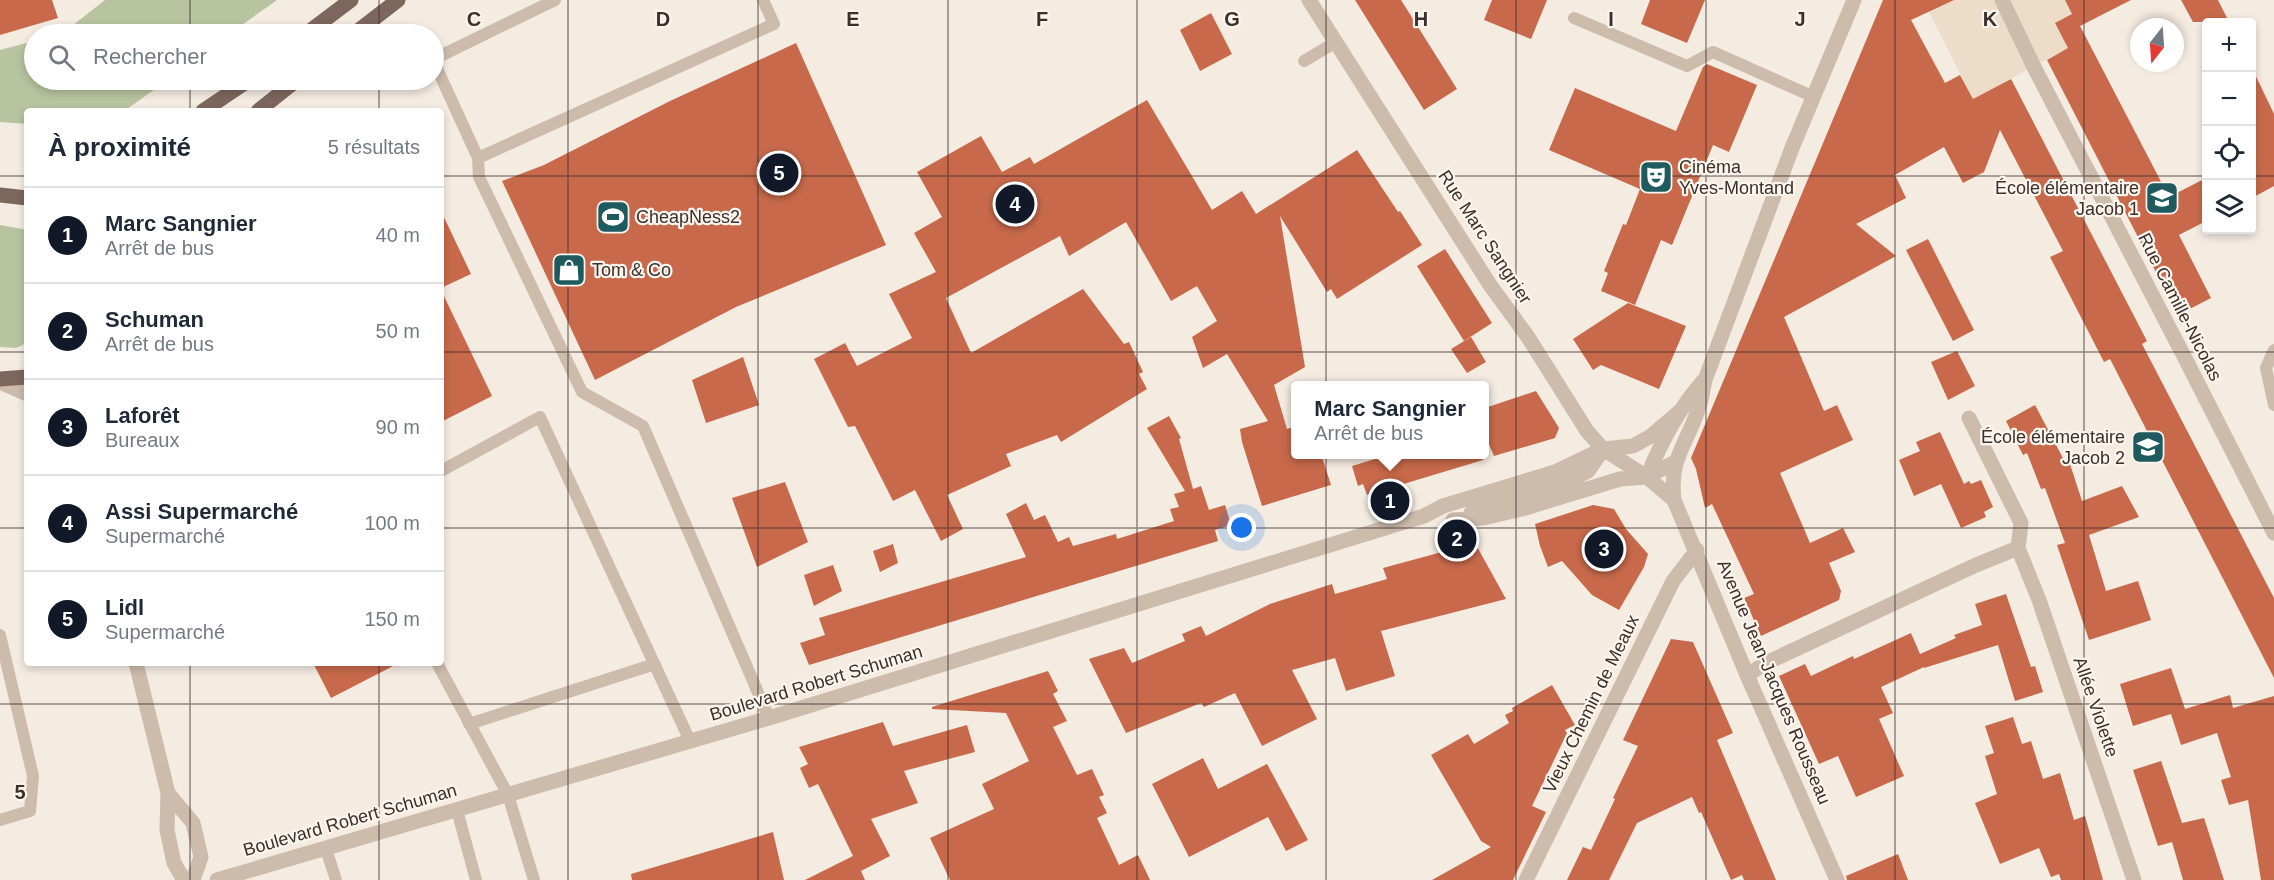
<!DOCTYPE html>
<html lang="fr">
<head>
<meta charset="utf-8">
<style>
	body { margin:0; font-family:Helvetica,sans-serif; background:#f2f2f3; color:#1f2937 }
	.controls { position:absolute; right:18px; top:18px; display:grid; overflow:hidden; border-radius:6px; box-shadow:0 3px 9px #0003 }
	.controls button { width:54px; height:54px; display:grid; place-items:center; padding:0; border:0; border-bottom:2px solid #e0e1e3; background:#fff; color:#1f2937; font:30px sans-serif }
	.compass { position:absolute; left:2130px; top:18px; width:54px; height:54px; border-radius:50%; background:#fff; box-shadow:0 3px 9px #0003; rotate:197deg }
	.you { position:absolute; left:1242px; top:528px; width:21px; height:21px; margin:-15px; border:4px solid #fff; border-radius:50%; background:#1a73e8; box-shadow:0 0 0 9px #1a73e833 }
	.badge { display:grid; place-items:center; width:39px; height:39px; border-radius:50%; background:#111827; color:#fff; font-size:20px; font-weight:700 }
	.pin { position:absolute; translate:-50% -50%; border:3px solid #fff; box-shadow:0 2px 6px #0006 }
	.popup { position:absolute; left:1291px; top:381px; width:198px; height:78px; box-sizing:border-box; display:grid; place-content:center; border-radius:6px; background:#fff; filter:drop-shadow(0 2px 4px #0005); font-size:20px; white-space:nowrap; color:#747a83 }
	.popup b { font-size:22px; color:#1f2937 }
	.popup::after { content:''; position:absolute; left:50%; top:100%; margin-left:-12px; border:12px solid transparent; border-top-color:#fff }
	.list { margin:0; padding:0; list-style:none }
	h2 { display:flex; justify-content:space-between; align-items:center; height:78px; margin:0; padding:0 24px; font-size:26px }
	h2 small { font-size:20px; font-weight:400; color:#747a83 }
	.list li { display:grid; grid-template-columns:39px 1fr auto; gap:18px; align-items:center; box-sizing:border-box; height:96px; padding:0 24px; border-top:2px solid #e0e1e3 }
	.list b { display:block; font-size:22px; white-space:nowrap }
	.list p { margin:0; font-size:20px; white-space:nowrap; color:#747a83 }
	.list em { font-size:20px; font-style:normal; color:#747a83 }
	.icon { flex:none; width:33px; height:33px; fill:none; stroke:currentColor; stroke-width:2; stroke-linecap:round; stroke-linejoin:round }
	.map { position:relative; flex:none; width:2274px; height:880px; overflow:hidden }
	.search { position:absolute; background:#fff; box-shadow:0 3px 9px #0003; left:24px; top:24px; width:420px; height:66px; display:flex; align-items:center; gap:15px; box-sizing:border-box; padding:0 21px; border-radius:33px; color:#747a83; font-size:22px }
	.panel { position:absolute; background:#fff; box-shadow:0 3px 9px #0003; left:24px; top:108px; width:420px; height:558px; border-radius:6px }
	.map>svg:first-child { display:block }
	.green { fill:#b8c4a0 }
	.plaza { fill:#ecdcc8 }
	.building { fill:#c8694b }
	.lines { fill:none; stroke-linecap:round; stroke-linejoin:round }
	.service { stroke:#cdbbac; stroke-width:12 }
	.pedestrian { stroke:#cdbbac; stroke-width:15 }
	.minor { stroke:#cdbbac; stroke-width:15 }
	.tertiary { stroke:#cdbbac; stroke-width:15 }
	.primary { stroke:#7d675c; stroke-width:15 }
	.grid { fill:none; stroke:#3b302b; stroke-width:1.5; stroke-opacity:0.55 }
	.labels { text-anchor:middle; stroke-width:4.5; stroke-linejoin:round; paint-order:stroke }
	.poi-label { font-size:18px; fill:#3b302b; stroke:#fbf5ee; text-anchor:start }
	.street-label { font-size:18px; fill:#3b302b; stroke:#fbf5ee }
	.grid-label { font-size:20px; text-anchor:middle; font-weight:bold; fill:#3b302b; stroke:#fbf5ee; stroke-width:4.5; stroke-linejoin:round; paint-order:stroke }
</style>
</head>
<body>
<div class="map">
<svg width="2274" height="880" viewBox="0 0 2274 880">
	<rect width="100%" height="100%" fill="#f4ebe1"/>
	<path class="green" d="M105,0H277L229,34H56L63,33Z
		M34,41V80H168L124,111H27V124L0,122V50Z
		M0,225L27,230V343L16,348L0,347Z"/>
	<path class="plaza" d="M1923,0H2065L2072,14L2055,23L2068,48L1973,99Z"/>
	<path class="building" d="M0,0H52L58,18L0,35Z
		M1355,0H1401L1457,89L1424,110Z
		M1492,0H1547L1531,39L1484,20Z
		M1650,0H1705L1687,43L1641,24Z
		M1883,0H1954L1911,20L1945,83L1960,75L1973,99L2011,79L2147,341L2142,344L2274,598V678L2110,359L2104,362L2050,257L2063,251L2000,130L1984,172L1963,183L1944,147L1895,175L1906,198L1856,224L1896,256L1784,317L1824,411L1837,405L1853,440L1780,473L1810,543L1843,528L1855,552L1829,563L1841,591L1839,600L1761,636L1744,598L1754,594L1712,504L1705,508L1696,469L1691,458Z
		M2065,0H2131L2080,26L2169,197L2206,178V221L2179,235L2211,298L2178,315L2047,60L2068,48L2055,23L2072,14Z
		M2181,0H2218L2229,22H2193Z
		M1211,13L1232,54L1200,71L1180,30Z
		M796,43L886,245L736,307L595,380L502,181L544,165L670,101Z
		M1707,64L1757,85L1729,152L1713,145L1672,245L1661,240L1635,305L1601,291L1608,273L1604,271L1623,224L1626,225L1640,189L1549,150L1575,88L1676,131L1703,67Z
		M2252,68L2274,114V186L2252,198Z
		M1147,100L1212,210L1242,191L1256,214L1357,150L1398,212L1400,211L1422,245L1337,299L1331,289L1327,292L1280,216L1305,367L1274,385L1287,429L1296,426V454H1321L1331,485L1262,506L1242,442L1240,429L1268,421L1227,354L1203,368L1192,337L1217,321L1197,286L1171,301L1126,222L1069,256L1060,236L946,298L971,353L1083,289L1124,344L1129,342L1143,372L1139,374L1147,389L1061,442L1057,435L1006,454L1011,466L947,495L963,529L941,541L915,490L893,501L855,426L848,427L814,359L845,343L857,366L912,338L889,294L936,272L914,233L942,217L917,172L981,136L1002,172L1030,157L1034,164Z
		M441,211L471,274L441,288Z
		M1928,239L1974,330L1953,341L1906,250Z
		M1445,249L1492,323L1464,341L1417,266Z
		M441,290L492,396L441,422Z
		M1628,303L1686,326L1659,389L1601,365L1593,370L1573,339Z
		M1471,337L1486,362L1467,373L1451,349Z
		M1957,351L1975,386L1948,400L1931,362Z
		M743,357L759,405L706,423L692,380Z
		M1536,391L1559,428L1555,438L1494,456L1485,435V408Z
		M2035,405L2065,462L2069,461L2082,501L2122,486L2139,517L2089,535L2106,591L2138,581L2151,620L2089,640L2057,545L2065,543L2045,488L2041,489L2027,453L2023,455L2006,421Z
		M1169,416L1181,438L1179,439L1193,489L1201,486L1209,510L1225,505L1231,525L1215,530L1218,541L809,665L800,643L825,635L819,618L1026,557L1006,514L1026,503L1034,520L1045,515L1058,542L1069,537L1073,546L1116,534L1117,539L1174,521L1170,509L1179,507L1174,494L1185,491L1147,428Z
		M1940,432L1964,484L1969,481L1971,484L1981,480L1993,507L1984,512L1986,517L1961,528L1941,484L1914,496L1899,460L1920,451L1916,442Z
		M1391,454H1482L1483,460L1367,495L1363,484L1358,486L1352,466Z
		M785,482L808,542L757,567L732,498Z
		M1593,505L1614,509L1626,529L1648,554L1644,567L1619,610L1592,595L1562,561L1548,567L1540,546L1535,524Z
		M1475,543L1506,599L1381,631L1395,676L1346,691L1335,658L1292,670L1317,719L1262,746L1235,693L1204,707L1201,703L1126,733L1089,659L1124,648L1132,663L1185,641L1182,634L1201,626L1206,636L1270,604L1332,584L1335,594L1387,579L1383,568Z
		M893,544L898,563L880,572L873,551Z
		M833,565L842,591L814,606L804,575Z
		M2006,594L2031,667L2035,666L2043,692L2015,701L1998,645L1924,668V667L1881,687L1893,713L1879,719L1904,776L1856,797L1838,756L1819,764L1779,676L1805,664L1811,676L1853,656L1854,659L1911,633L1920,654L1956,638L1954,635L1982,625L1975,604Z
		M1671,639L1693,642L1733,733L1717,740L1776,880H1744L1742,875L1731,880L1701,812L1699,813L1692,797L1637,823L1609,880H1567L1583,847L1591,850L1615,799L1613,798L1638,746L1623,740Z
		M313,663H399L331,698Z
		M2171,668L2185,709L2230,695L2233,708L2274,696V880H2261L2248,800L2229,805L2221,780L2231,777L2217,733L2181,745L2171,714L2133,726L2120,684Z
		M1048,671L1058,691L1053,694L1067,721L1053,727L1077,775L1092,769L1104,795L1099,797L1107,813L1097,818L1119,865L1138,855L1150,880H950L930,838L994,809L982,784L1029,761L1006,713L932,709V707Z
		M1552,685L1575,725L1565,730L1567,733L1532,806L1546,812L1513,880H1432L1491,847L1481,841L1431,755L1468,734L1474,744L1509,723L1505,715L1513,711L1512,708Z
		M2013,717L2022,744L2031,741L2043,779L2060,773L2074,820L2085,816L2103,880H2061L2059,874L2051,877L2039,848L2000,864L1975,803L1997,794L1985,756L1994,753L1985,726Z
		M883,722L893,746L967,725L975,752L904,771L918,803L871,819L890,856L861,871L865,880H805L853,856L818,784L809,788L800,768L808,764L799,747Z
		M1203,758L1218,789L1267,764L1308,840L1286,851L1268,817L1189,857L1152,784Z
		M2161,761L2182,823L2204,818L2224,880H2183L2172,842L2158,846L2133,770Z
		M773,832L784,880H632L631,874Z
		M1898,854L1908,880H1847L1846,876Z"/>
	<g class="lines">
		<path class="service" d="M1574,18L1687,66L1713,52L1814,97
			M434,59L555,0
			M1304,61L1336,42
			M434,62L478,158L774,24L763,0
			M478,158L479,177L582,392L643,426L769,718
			M2274,350L2266,368L2274,405
			M441,471L540,417L690,741
			M0,635L33,776L30,811L0,820
			M437,663L508,795L534,880
			M469,724L655,664
			M457,810L476,880
			M326,849L336,880"/>
		<path class="pedestrian" d="M2002,0L2034,67L2188,364"/>
		<path class="minor" d="M1309,0L1490,285L1528,337L1587,431L1603,449L1647,477
			M2188,364L2274,533
			M1969,418L2021,523L2018,548
			M1747,675L1766,663L1976,565L2018,548L2039,600L2134,880
			M1526,880L1673,581L1697,550"/>
		<path class="tertiary" d="M0,382L27,394
			M1647,477C1661,442 1679,408 1704,380
			M1647,477L1674,500
			M1471,513L1559,486L1588,471L1602,451
			M1453,520L1483,518L1522,509L1620,479L1647,477L1675,462
			M136,663L168,793L167,830L174,863L184,880
			M168,793L193,823L201,857L193,880
			M217,880L769,718L1424,516L1443,506L1555,472L1603,449L1633,446L1651,436L1679,412
			M1837,880L1747,675L1674,500C1669,457 1687,445 1699,407C1702,398 1703,389 1705,380L1792,148L1854,0"/>
		<path class="primary" d="M306,34L351,0
			M354,34L398,0
			M203,111L249,80
			M258,111L297,80
			M0,195L27,198
			M0,379L27,377"/>
	</g>
	<path class="grid" d="M190,0V34M379,0V34M568,0V880M758,0V880M948,0V880M1137,0V880M1326,0V880M1516,0V880M1706,0V880M1895,0V880M2084,0V880M190,80V111M379,80V111M0,176H27M441,176H2206M2252,176H2274M0,352H27M441,352H2274M0,528H27M441,528H2274M190,663V880M379,663V880M0,704H2274"/>
	<defs>
		<symbol id="theatre-square" viewBox="-11 -11 22 22"><rect x="-9" y="-9" width="18" height="18" rx="4" fill="#1f5a5e" stroke="#fbf5ee"/><path d="M-5-5.5Q0-4 5-5.5V0Q5 5 0 6Q-5 5-5 0ZM-3.3-2.5H-1v1.5H-3.3ZM1-2.5H3.3v1.5H1ZM-2.8 1Q0 5.5 2.8 1Z" fill="#fff"/></symbol>
		<symbol id="school-square" viewBox="-11 -11 22 22"><rect x="-9" y="-9" width="18" height="18" rx="4" fill="#1f5a5e" stroke="#fbf5ee"/><path d="M0-5L7-2L0 1L-7-2ZM-4 1L0 2.5L4 1V4Q0 6-4 4Z" fill="#fff"/></symbol>
		<symbol id="stadium-square" viewBox="-11 -11 22 22"><rect x="-9" y="-9" width="18" height="18" rx="4" fill="#1f5a5e" stroke="#fbf5ee"/><path d="M0-5a6.5 5 0 1 0 0 10a6.5 5 0 1 0 0-10ZM-3.5-1.8h7v3.6h-7Z" fill="#fff"/></symbol>
		<symbol id="shop-square" viewBox="-11 -11 22 22"><rect x="-9" y="-9" width="18" height="18" rx="4" fill="#1f5a5e" stroke="#fbf5ee"/><path d="M-5-2.5h2.3a2.7 3.5 0 0 1 5.4 0H5L5.5 6h-11ZM-1.5-2.5h3a1.5 2.3 0 0 0-3 0Z" fill="#fff"/></symbol>
	</defs>
	<g fill-rule="evenodd">
		<use href="#theatre-square" x="1637" y="158" width="38" height="38"/>
		<use href="#school-square" x="2143" y="179" width="38" height="38"/>
		<use href="#stadium-square" x="594" y="198" width="38" height="38"/>
		<use href="#shop-square" x="550" y="251" width="38" height="38"/>
		<use href="#school-square" x="2129" y="428" width="38" height="38"/>
	</g>
	<g class="labels">
		<g class="poi-label">
			<text x="1679" y="173">Cinéma<tspan x="1679" dy="21">Yves-Montand</tspan></text>
			<text x="2139" y="194" text-anchor="end">École élémentaire<tspan x="2139" dy="21">Jacob 1</tspan></text>
			<text x="636" y="223">CheapNess2</text>
			<text x="592" y="276">Tom &amp; Co</text>
			<text x="2125" y="443" text-anchor="end">École élémentaire<tspan x="2125" dy="21">Jacob 2</tspan></text>
		</g>
		<g class="street-label">
			<text transform="translate(1485 237) rotate(57)" y="6">Rue Marc Sangnier</text>
			<text transform="translate(2180 307) rotate(63)" y="6">Rue Camille-Nicolas</text>
			<text transform="translate(1774 682) rotate(67)" y="6">Avenue Jean-Jacques Rousseau</text>
			<text transform="translate(816 683) rotate(-17)" y="6">Boulevard Robert Schuman</text>
			<text transform="translate(1591 704) rotate(-64)" y="6">Vieux Chemin de Meaux</text>
			<text transform="translate(2096 707) rotate(71)" y="6">Allée Violette</text>
			<text transform="translate(350 820) rotate(-16)" y="6">Boulevard Robert Schuman</text>
		</g>
	</g>
	<g class="grid-label">
		<text x="474" y="26">C</text>
		<text x="663" y="26">D</text>
		<text x="853" y="26">E</text>
		<text x="1042" y="26">F</text>
		<text x="1232" y="26">G</text>
		<text x="1421" y="26">H</text>
		<text x="1611" y="26">I</text>
		<text x="1800" y="26">J</text>
		<text x="1990" y="26">K</text>
		<text x="20" y="799">5</text>
	</g>
</svg>
<div class="controls">
<button>+</button>
<button>−</button>
<button><svg class="icon" aria-label="locate" viewBox="0 0 24 24"><circle cx="12" cy="12" r="6"/><path d="M12 2v4M12 18v4M2 12h4M18 12h4"/></svg></button>
<button><svg class="icon" aria-label="layers" viewBox="0 0 24 24"><path d="M12 4l9 5-9 5-9-5zM3 14l9 5 9-5"/></svg></button>
</div>
<svg class="compass" viewBox="-18 -18 36 36"><path d="M0-13l5 13h-10z" fill="#e53935"/><path d="M0 13l5-13h-10z" fill="#747a83"/></svg>
<div class="you"></div>
<div class="pin badge" style="left:1390px;top:501px">1</div>
<div class="popup"><b>Marc Sangnier</b>Arrêt de bus</div>
<div class="pin badge" style="left:1457px;top:539px">2</div>
<div class="pin badge" style="left:1604px;top:549px">3</div>
<div class="pin badge" style="left:1015px;top:204px">4</div>
<div class="pin badge" style="left:779px;top:173px">5</div>
<div class="search"><svg class="icon" aria-label="search" viewBox="0 0 24 24"><circle cx="10" cy="10" r="6"/><path d="M15 15l6 6"/></svg>Rechercher</div>
<section class="panel">
<h2>À proximité<small>5 résultats</small></h2>
<ul class="list">
<li><span class="badge">1</span><div><b>Marc Sangnier</b><p>Arrêt de bus</p></div><em>40 m</em></li>
<li><span class="badge">2</span><div><b>Schuman</b><p>Arrêt de bus</p></div><em>50 m</em></li>
<li><span class="badge">3</span><div><b>Laforêt</b><p>Bureaux</p></div><em>90 m</em></li>
<li><span class="badge">4</span><div><b>Assi Supermarché</b><p>Supermarché</p></div><em>100 m</em></li>
<li><span class="badge">5</span><div><b>Lidl</b><p>Supermarché</p></div><em>150 m</em></li>
</ul>
</section>
</div>
</body>
</html>
